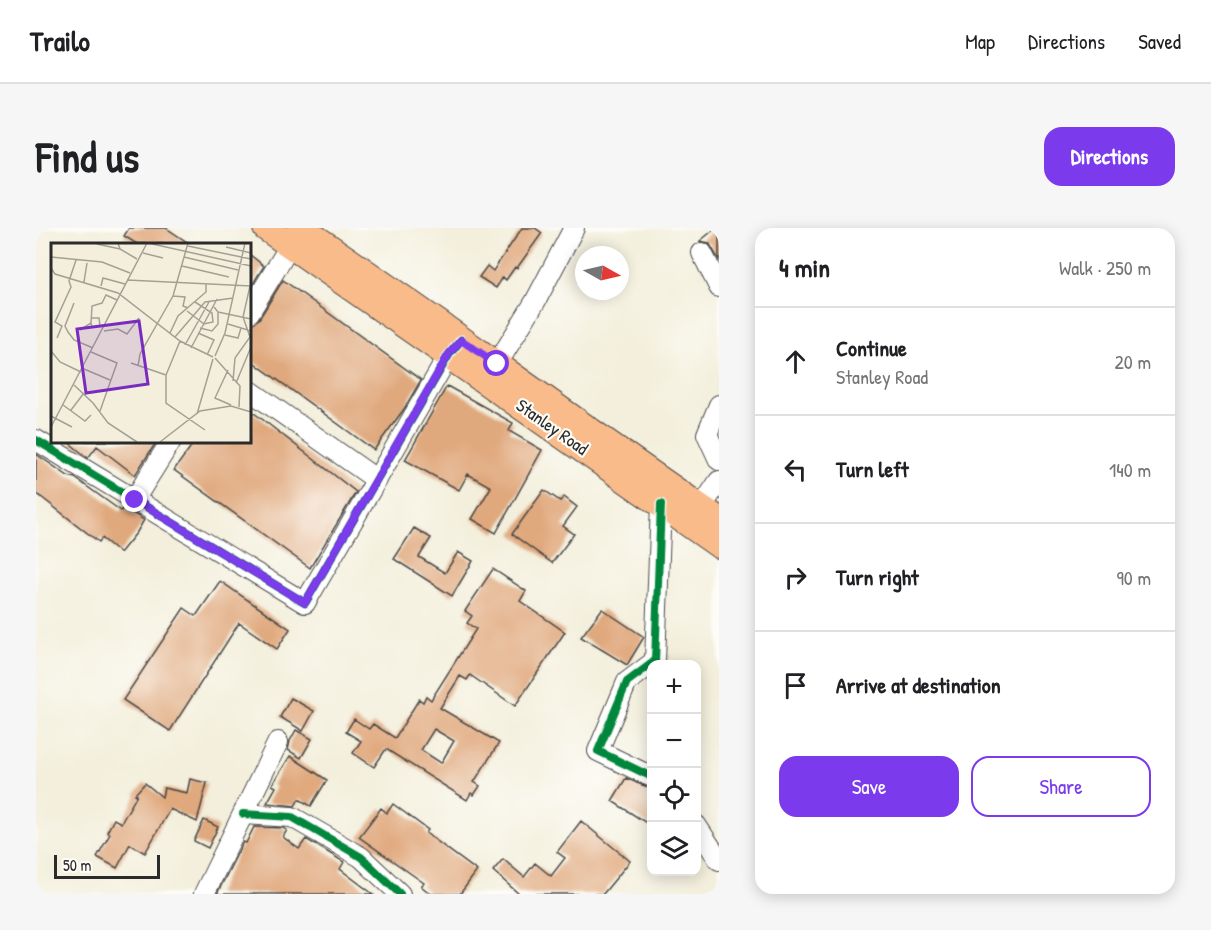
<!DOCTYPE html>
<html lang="en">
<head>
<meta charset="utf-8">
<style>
	body { margin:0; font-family:"Patrick Hand",sans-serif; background:#f6f6f6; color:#202124 }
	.controls { position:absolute; right:18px; bottom:18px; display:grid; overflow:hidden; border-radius:12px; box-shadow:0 3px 15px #0003 }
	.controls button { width:54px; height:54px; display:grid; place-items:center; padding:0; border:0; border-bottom:2px solid #e0e0e0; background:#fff; color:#202124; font:30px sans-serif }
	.compass { position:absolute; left:539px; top:18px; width:54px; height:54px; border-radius:50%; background:#fff; box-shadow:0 3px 15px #0003; rotate:98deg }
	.scale { position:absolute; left:18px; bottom:15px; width:106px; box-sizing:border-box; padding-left:6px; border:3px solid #2b2b2b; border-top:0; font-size:16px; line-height:21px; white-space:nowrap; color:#2b2b2b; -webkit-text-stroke:4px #fdfcf7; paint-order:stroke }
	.stop { position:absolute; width:18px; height:18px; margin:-14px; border:4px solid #7c3aed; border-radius:50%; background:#fff }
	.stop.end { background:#7c3aed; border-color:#fff; box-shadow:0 2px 6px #0008 }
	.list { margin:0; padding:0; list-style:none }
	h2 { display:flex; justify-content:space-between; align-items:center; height:78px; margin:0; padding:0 24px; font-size:26px }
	h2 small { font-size:20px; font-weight:400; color:#757577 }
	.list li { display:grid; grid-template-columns:39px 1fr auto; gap:18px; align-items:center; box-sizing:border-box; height:108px; padding:0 24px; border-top:2px solid #e0e0e0 }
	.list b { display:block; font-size:22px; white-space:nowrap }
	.list p { margin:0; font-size:20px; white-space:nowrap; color:#757577 }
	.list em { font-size:20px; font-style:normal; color:#757577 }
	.actions { display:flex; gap:12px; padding:18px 24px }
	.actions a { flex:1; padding:14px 0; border:2px solid #7c3aed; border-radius:18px; text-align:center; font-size:21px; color:#7c3aed }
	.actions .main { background:#7c3aed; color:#fff }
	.icon { flex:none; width:33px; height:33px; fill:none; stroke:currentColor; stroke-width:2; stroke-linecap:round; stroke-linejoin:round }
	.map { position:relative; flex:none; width:683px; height:666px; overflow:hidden; border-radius:18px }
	header { display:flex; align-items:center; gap:36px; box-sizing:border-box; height:84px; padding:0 30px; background:#fff; border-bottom:2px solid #e0e0e0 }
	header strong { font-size:28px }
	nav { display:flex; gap:33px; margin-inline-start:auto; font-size:21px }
	.intro { display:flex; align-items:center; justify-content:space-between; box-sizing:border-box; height:144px; padding:0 36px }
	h1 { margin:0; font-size:42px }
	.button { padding:15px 27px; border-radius:18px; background:#7c3aed; color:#fff; font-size:21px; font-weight:700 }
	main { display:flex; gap:36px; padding:0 36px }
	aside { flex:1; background:#fff; border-radius:18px; box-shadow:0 3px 15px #0003 }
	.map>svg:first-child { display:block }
	.building { fill:#e0a87d; fill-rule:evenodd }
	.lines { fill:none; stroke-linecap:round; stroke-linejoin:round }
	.minor-casing { stroke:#494846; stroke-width:22 }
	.major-casing { stroke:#494846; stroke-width:28 }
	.minor { stroke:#fff; stroke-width:20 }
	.major { stroke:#fabb8b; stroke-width:26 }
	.cycleway-casing { stroke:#fdfcf7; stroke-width:11 }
	.cycleway { stroke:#00873e; stroke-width:8 }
	.route { stroke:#7c3aed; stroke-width:8 }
	.labels { text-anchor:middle; stroke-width:4.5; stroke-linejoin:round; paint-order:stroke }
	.street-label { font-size:18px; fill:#2b2b2b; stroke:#fdfcf7 }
	.inset-road { fill:none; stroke:#a3a195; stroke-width:1.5 }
	.view { fill:#7b2cbf; fill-opacity:0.15; stroke:#7b2cbf; stroke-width:3 }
	.inset-edge { fill:none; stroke:#2b2b2b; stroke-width:3 }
</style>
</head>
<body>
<header>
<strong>Trailo</strong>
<nav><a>Map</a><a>Directions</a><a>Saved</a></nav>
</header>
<div class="intro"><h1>Find us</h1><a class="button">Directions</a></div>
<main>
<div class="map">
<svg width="683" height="666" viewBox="0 0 683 666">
	<rect width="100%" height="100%" fill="#fdfcf7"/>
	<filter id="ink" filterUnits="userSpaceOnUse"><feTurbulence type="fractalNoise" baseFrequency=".0167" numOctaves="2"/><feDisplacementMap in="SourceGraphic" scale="12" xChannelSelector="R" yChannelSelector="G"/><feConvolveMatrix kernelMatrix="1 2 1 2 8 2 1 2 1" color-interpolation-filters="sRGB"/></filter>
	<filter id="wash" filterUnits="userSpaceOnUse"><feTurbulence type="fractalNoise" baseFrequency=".008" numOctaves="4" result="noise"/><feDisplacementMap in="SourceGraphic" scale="24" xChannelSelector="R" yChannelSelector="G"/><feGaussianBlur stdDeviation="1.35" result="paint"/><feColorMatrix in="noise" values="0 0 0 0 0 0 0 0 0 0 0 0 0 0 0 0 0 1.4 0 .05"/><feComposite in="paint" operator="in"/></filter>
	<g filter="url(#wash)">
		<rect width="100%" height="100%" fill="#f3efdc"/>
		<g id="blocks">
			<path class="building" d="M93,0H130L154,16H101L88,8Z
				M486,0H499L506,5L481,40L479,39L470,52L467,49L460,60L443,49L451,38L457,43Z
				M680,0H683V32L673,15L664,13Z
				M213,26L228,38L213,62Z
				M247,52L385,152L368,181L338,222L213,131V97L223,91Z
				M411,158L477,195L473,203L506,222L460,305L436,291L455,259L432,246L423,262L369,232Z
				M213,181L320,264L274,340L138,242L159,213H213Z
				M31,213H121L99,247L61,218L52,230Z
				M0,226L32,248L39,250L85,283L87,279L108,292L101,304L84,325L66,310L63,314L0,265Z
				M508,262L524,273L528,269L541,279L527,298L538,306L516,335L476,306Z
				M378,300L395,310L383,329L409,345L422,324L437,333L416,368L358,331Z
				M457,341L490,363L484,373L529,404L479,478L434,447L431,452L424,448L404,480L463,515L438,554L444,558L438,567L435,565L431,572L350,521L338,539L317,525L325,513L310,504L318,491L333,501L337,496L359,510L383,471L387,474L390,468L395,472L440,401L431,395L436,388L429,383ZM398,501L418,513L405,535L385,522Z
				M184,353L254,401L241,421L203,395L134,503L87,472L148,380L160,388Z
				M566,381L608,409L591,437L545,409Z
				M255,470L278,483L267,503L244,489Z
				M260,502L276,511L265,530L252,522L254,513Z
				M254,528L291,552L275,578L263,571L259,578L231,575L240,559L236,557Z
				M590,550L615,561V598L576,573Z
				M154,551L171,555L161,594L134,581L109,625L94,616L81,640L61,629L74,606L71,604L78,591L85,595L101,567L99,566L109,555L126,569L128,560L151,565Z
				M357,576L392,602L390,605L441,643L424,666H395L385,658L388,655L323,609L345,580L351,585Z
				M168,592L182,599L172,620L158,613Z
				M545,593L594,633L567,666H483L457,643L467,631L488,649L499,635L515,648L529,630L521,624Z
				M218,599L247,600L251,602L247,609L263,621L270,611L308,634L304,641L337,666H181L207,614L210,615Z"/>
		</g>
	</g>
	<g filter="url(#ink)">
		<use href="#blocks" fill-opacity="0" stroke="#494846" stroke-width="1.5"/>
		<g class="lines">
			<defs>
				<path id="minor" d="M666,25L683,59
					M213,85L255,16
					M461,136L499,74L538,0
					M213,162L341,252
					M683,177L671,206L683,232
					M0,212L269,375L413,127L420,118
					M98,272L135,213
					M665,280L683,253
					M616,549L562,523L591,454L619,433L625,276
					M207,586L256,589L325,629L364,666
					M660,597L683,632
					M168,666L242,514"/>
				<path id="major" d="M230,0L683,317
					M265,0C406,95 542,197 683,292"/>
			</defs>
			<use href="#minor" class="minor-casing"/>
			<use href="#major" class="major-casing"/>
			<use href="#minor" class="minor"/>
			<use href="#major" class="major"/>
			<defs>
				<path id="cycleway" d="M0,212L269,375L413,127L425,112
					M616,549L562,523L591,454L619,433L625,276
					M207,586L256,589L325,629L364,666"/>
			</defs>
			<use href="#cycleway" class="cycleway-casing"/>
			<use href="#cycleway" class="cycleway"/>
		</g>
	</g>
	<g class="lines" filter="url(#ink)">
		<path class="route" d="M99,272L269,375L413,126L425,112L461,136"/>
	</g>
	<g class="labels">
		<g class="street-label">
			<text transform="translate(516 199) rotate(35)" y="6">Stanley Road</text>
		</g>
	</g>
	<g transform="translate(15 15)">
		<rect width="200" height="200" fill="#f3efdc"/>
		<path class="inset-road" d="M67,0L69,6L86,16M97,0L200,23M46,1L69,6M137,3L200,16M175,4L200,10M92,10L112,15M0,14L51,19L79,30M133,14L187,27M131,23L178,34M0,25L4,31L67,50L129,98L162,114M76,37L200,43M33,39L36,20M50,43L52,35L74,41M122,53L134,54L132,63L137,65M23,60L14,83L17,89L23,97L42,105M136,68L153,81L162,79L161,70L144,59M167,69L200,76M40,80L41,84L49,83L48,75H41M177,81L200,88M149,85L161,88L167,81V69L163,64M29,87L40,80L41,63L51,60L55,52L66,57M53,88L67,86L76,91L88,75M119,90L127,73L155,49V41M147,90L163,97L156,112M174,92L187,95L190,85M124,94L154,59L182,55M6,95L11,83L4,79L20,44L18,38L25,17M134,102L158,59M140,105L166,56M0,108L9,119L30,129M40,109L66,120L49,168M164,113L174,90L194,0M164,115L189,143L188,164M80,120L115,132L129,98M87,123L89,111L122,53L137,0M33,126L59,137M177,127L164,155L180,162M115,132V160L154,187M182,138L184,115L199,94L192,74L199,43M185,140L200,104M23,142L42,160L57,180L86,199M12,162L34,178L40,172M20,167L33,150M146,171L162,116M0,173L21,184M0,184L96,0M109,199L149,168L180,163L200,169"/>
		<path class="view" d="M88,78L97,141L35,150L26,86Z"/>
		<rect width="200" height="200" class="inset-edge"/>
	</g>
</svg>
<div class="controls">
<button>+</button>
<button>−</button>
<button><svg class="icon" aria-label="locate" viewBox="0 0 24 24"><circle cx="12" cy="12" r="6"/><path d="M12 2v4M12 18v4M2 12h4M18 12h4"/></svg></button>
<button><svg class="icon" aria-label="layers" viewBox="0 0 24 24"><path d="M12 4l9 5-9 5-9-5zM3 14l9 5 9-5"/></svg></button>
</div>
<svg class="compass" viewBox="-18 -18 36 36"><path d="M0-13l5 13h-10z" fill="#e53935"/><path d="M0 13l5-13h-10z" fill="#757577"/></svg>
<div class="scale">50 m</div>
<div class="stop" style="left:461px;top:136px"></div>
<div class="stop end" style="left:99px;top:272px"></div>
</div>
<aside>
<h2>4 min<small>Walk · 250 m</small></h2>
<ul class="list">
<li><svg class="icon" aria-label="ahead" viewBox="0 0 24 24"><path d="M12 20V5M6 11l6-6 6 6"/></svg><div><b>Continue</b><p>Stanley Road</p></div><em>20 m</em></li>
<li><svg class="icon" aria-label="left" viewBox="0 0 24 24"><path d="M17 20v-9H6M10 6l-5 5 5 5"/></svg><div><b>Turn left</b></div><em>140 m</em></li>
<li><svg class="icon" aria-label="right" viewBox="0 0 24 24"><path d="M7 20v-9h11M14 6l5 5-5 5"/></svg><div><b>Turn right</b></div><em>90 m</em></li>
<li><svg class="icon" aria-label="arrive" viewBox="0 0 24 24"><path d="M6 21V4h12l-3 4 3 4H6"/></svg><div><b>Arrive at destination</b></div></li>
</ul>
<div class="actions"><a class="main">Save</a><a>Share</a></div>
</aside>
</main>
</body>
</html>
